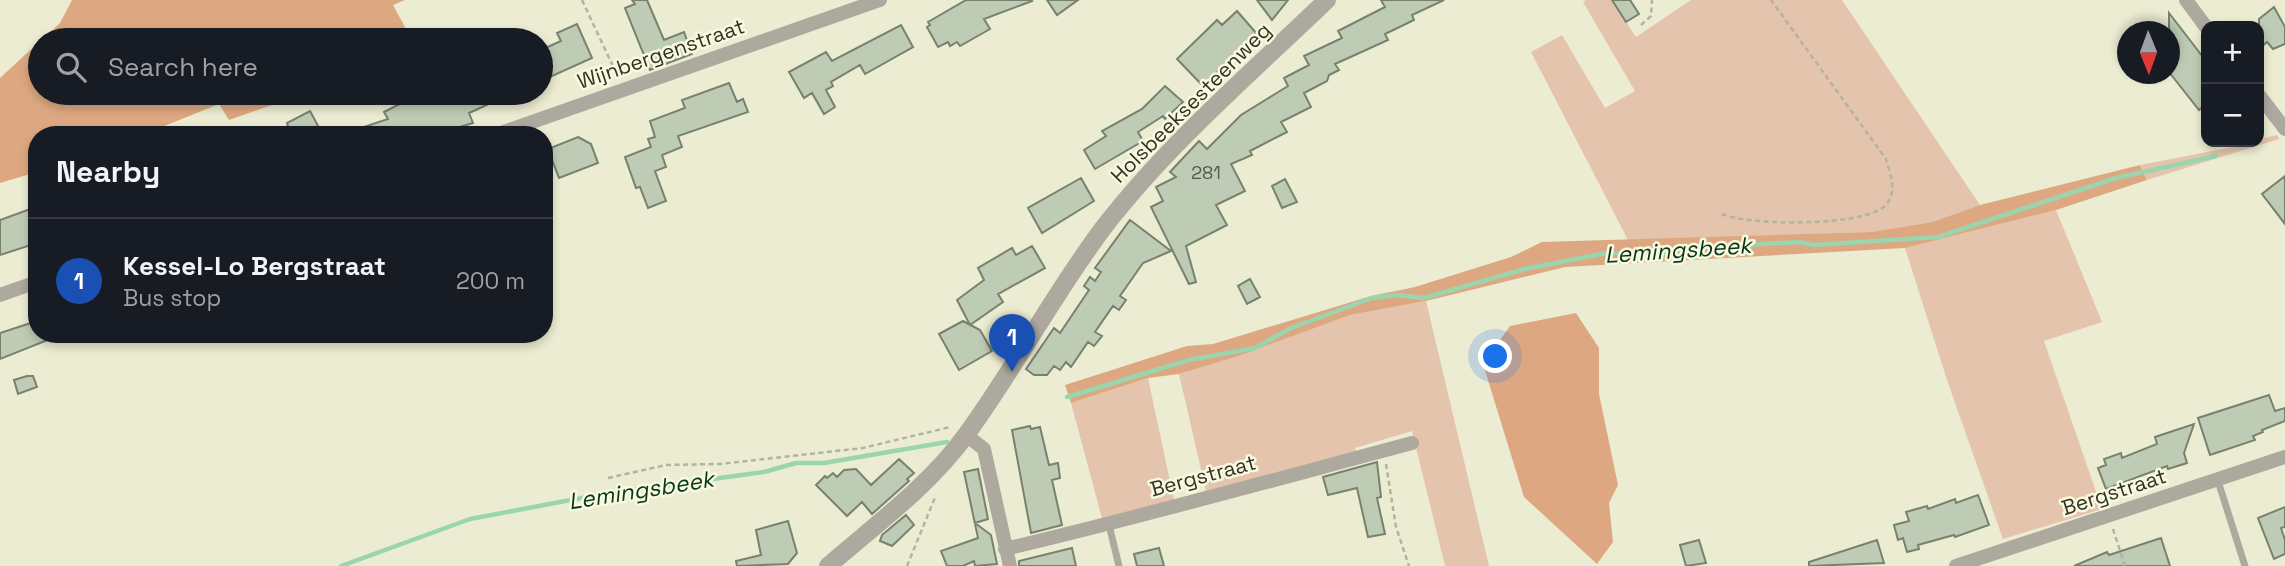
<!DOCTYPE html>
<html lang="en">
<head>
<meta charset="utf-8">
<style>
	body { margin:0; font-family:"Space Grotesk",sans-serif; background:#242831; color:#f1f3f6 }
	.controls { position:absolute; right:21px; top:21px; display:grid; overflow:hidden; border-radius:14px; box-shadow:0 4px 10px #0003 }
	.controls button { width:63px; height:63px; display:grid; place-items:center; padding:0; border:0; border-bottom:2px solid #363941; background:#171b24; color:#f1f3f6; font:35px sans-serif }
	.compass { position:absolute; left:2117px; top:21px; width:63px; height:63px; border-radius:50%; background:#171b24; box-shadow:0 4px 10px #0003; rotate:179deg }
	.you { position:absolute; left:1496px; top:357px; width:24px; height:24px; margin:-18px; border:5px solid #fff; border-radius:50%; background:#1a73e8; box-shadow:0 0 0 10px #1a73e833 }
	.badge { display:grid; place-items:center; width:46px; height:46px; border-radius:50%; background:#95b1be; color:#fff; font-size:23px; font-weight:700 }
	.pin { position:absolute; translate:-50% -58px; filter:drop-shadow(0 2px 4px #0008) }
	.pin::after { content:''; position:absolute; top:37px; width:24px; height:21px; background:inherit; clip-path:polygon(0 0,100% 0,50% 100%) }
	.list { margin:0; padding:0; list-style:none }
	h2 { display:flex; justify-content:space-between; align-items:center; height:91px; margin:0; padding:0 28px; font-size:30px }
	h2 small { font-size:23px; font-weight:400; color:#9ea1a6 }
	.list li { display:grid; grid-template-columns:46px 1fr auto; gap:21px; align-items:center; box-sizing:border-box; height:126px; padding:0 28px; border-top:2px solid #363941 }
	.list b { display:block; font-size:26px; white-space:nowrap }
	.list p { margin:0; font-size:23px; white-space:nowrap; color:#9ea1a6 }
	.list em { font-size:23px; font-style:normal; color:#9ea1a6 }
	.icon { flex:none; width:38px; height:38px; fill:none; stroke:currentColor; stroke-width:2; stroke-linecap:round; stroke-linejoin:round }
	.map { position:relative; flex:none; width:2285px; height:566px; overflow:hidden }
	.search { position:absolute; background:#171b24; box-shadow:0 4px 10px #0003; left:28px; top:28px; width:525px; height:77px; display:flex; align-items:center; gap:18px; box-sizing:border-box; padding:0 24px; border-radius:38px; color:#9ea1a6; font-size:26px }
	.panel { position:absolute; background:#171b24; box-shadow:0 4px 10px #0003; left:28px; top:126px; width:525px; height:217px; border-radius:28px }
	.map>svg:first-child { display:block }
	.green { fill:#e4c4ac }
	.forest { fill:#dda881 }
	.lines { fill:none; stroke-linecap:round; stroke-linejoin:round }
	.stream { stroke:#9ad5ae; stroke-width:4.5 }
	.building { fill:#bfccb5; stroke:#77826d; stroke-width:2 }
	.path { stroke:#b3b39e; stroke-width:2.5; stroke-dasharray:5 3.5; stroke-linecap:butt }
	.service { stroke:#aea99e; stroke-width:7 }
	.minor { stroke:#aea99e; stroke-width:14 }
	.tertiary { stroke:#aea99e; stroke-width:18 }
	.labels { text-anchor:middle; stroke-width:5; stroke-linejoin:round; paint-order:stroke }
	.number-label { font-size:18px; fill:#54584a }
	.street-label { font-size:21px; fill:#313127; stroke:#f9f9df }
	.water-label { font-size:23px; font-style:italic; fill:#06361d; stroke:#f9f9df }
</style>
</head>
<body>
<div class="map">
<svg width="2285" height="566" viewBox="0 0 2285 566">
	<rect width="100%" height="100%" fill="#ececd2"/>
	<path class="green" d="M1586,0H1612L1636,37L1691,0H1842L1980,205L1932,222L1871,232L1628,240L1531,52L1562,35L1605,108L1635,91L1583,2Z
		M2277,135L2279,139L2147,180L2140,165L2259,142V139Z
		M2056,210L2102,322L2044,341L2102,509L2003,539L1948,383L1905,248Z
		M1426,301L1489,566H1445L1412,431L1355,448L1356,453L1206,491L1179,374L1350,315Z
		M1148,378L1174,500L1103,522L1071,403Z"/>
	<path class="forest" d="M72,0H405L393,5L412,40H42L60,23Z
		M40,41V93H306L229,120L219,104L142,135H37V172L0,183V78Z
		M2140,165L2147,180L2056,210L1905,248L1565,267L1426,301L1350,315L1241,355L1179,374L1148,378L1071,403L1065,385L1187,346L1213,344L1371,296L1415,287L1511,257L1542,242L1871,232L1932,222L1980,205Z
		M1576,313L1599,348V394L1618,485L1609,503L1613,542L1597,564L1524,497L1483,364L1510,326Z"/>
	<g class="lines">
		<path class="stream" d="M1067,397L1189,360L1255,348L1291,328L1372,298L1397,295L1424,298L1525,269L1606,253L1655,255L1688,248L1799,242L1813,245L1938,237L2116,178L2216,156
			M341,566L470,519L603,494L764,472L796,463H824L947,442"/>
	</g>
	<path class="building" d="M632,0H647L664,40L684,32L692,54L650,70L625,8L635,4Z
		M966,0H1031L1032,1L984,19L990,29L960,46L957,42L950,46L948,42L938,47L927,27L930,25L928,22Z
		M1047,0H1078L1057,15Z
		M1257,0H1288L1272,20Z
		M1381,0H1444L1412,15L1414,20L1385,34L1388,40L1335,64L1339,70L1329,75L1327,81L1304,93L1311,107L1281,122L1287,132L1250,151L1252,155L1231,164L1245,191L1216,205L1227,225L1186,246L1196,282L1189,284L1151,207L1163,201L1156,187L1176,177L1170,172L1199,141L1207,149L1241,115L1288,86L1284,78L1309,65L1304,56L1342,38L1338,31L1385,7Z
		M1612,0H1630L1639,14L1626,22Z
		M2274,7L2285,27V44L2273,49L2267,42L2259,49V19Z
		M1237,11L1257,34L1203,86L1177,59L1217,20L1222,25Z
		M2169,13L2206,61V104L2199,110L2169,72Z
		M577,24L592,58L541,81V50L561,41L557,33Z
		M901,25L913,47L865,74L860,65L831,82L833,86L826,90L835,107L824,114L812,93L804,98L789,72L826,52L832,61Z
		M729,83L737,102L743,99L748,112L678,136L682,147L662,155L666,167L655,171L666,201L648,208L640,187L636,188L625,157L651,147L648,139L655,137L650,121L685,108L682,100Z
		M1165,86L1183,102L1165,119L1163,116L1138,132L1143,141L1095,169L1084,150L1106,136L1102,131L1142,109Z
		M448,93H513L469,113L473,123L433,135H349V132L388,119L384,112L417,95L421,103Z
		M310,111L323,135H271L288,126L287,123Z
		M578,137L591,144L598,163L559,178L548,149Z
		M2285,176V224L2262,194Z
		M1081,178L1094,201L1042,233L1028,208Z
		M1285,179L1297,202L1282,208L1272,186Z
		M33,208L37,221V243L0,255V220Z
		M1130,220L1171,251L1143,263L1120,296L1126,300L1119,310L1113,306L1095,332L1102,336L1094,346L1088,342L1071,367L1066,362L1060,370L1054,366L1047,375H1034L1026,369L1054,328L1060,333L1089,290L1084,286L1090,277L1095,281L1101,272L1095,268Z
		M1032,246L1045,268L998,294L1003,302L970,325L957,300L984,280L978,268L1012,248L1016,255Z
		M1250,279L1260,297L1247,304L1238,286Z
		M37,321V334L60,335L0,359V333Z
		M963,321L980,330L992,351L959,370L939,334Z
		M27,376H33L37,387L18,394L14,380Z
		M2269,395L2275,411L2285,408V421L2262,430L2263,432L2253,436L2255,440L2210,455L2198,418Z
		M2194,424L2184,453L2187,463L2168,469L2167,466L2106,489L2098,468L2106,465L2104,459L2121,453L2122,458L2157,444L2155,437Z
		M1030,426L1031,429L1040,427L1049,465L1058,463L1060,478L1052,480L1062,525L1031,533L1012,430Z
		M899,459L914,473L907,479L909,481L872,514L862,502L847,516L816,485L825,476L827,478L833,473L837,477L844,470L856,469L871,485Z
		M1377,462L1381,497L1377,498L1385,534L1368,537L1357,488L1328,495L1323,477Z
		M978,469L988,519L975,523L991,535L997,564L975,566L974,561L963,566H947L941,551L978,538L964,472Z
		M1978,495L1989,525L1955,537L1954,535L1918,545L1919,549L1907,552L1903,538L1898,540L1894,525L1909,521L1906,512L1927,506L1928,509L1955,499L1956,503Z
		M2285,507V527L2281,528L2285,540V554L2274,559L2258,518Z
		M906,515L914,525L892,546L880,541L882,535Z
		M788,521L797,553L788,564L737,566L736,561L761,555L756,530Z
		M2161,538L2170,566H2074L2107,552L2109,555Z
		M1699,540L1706,563L1686,566L1680,545Z
		M1877,540L1884,563L1809,566V562Z
		M1072,548L1076,566H1019V561Z
		M1159,548L1164,566H1137L1134,554Z"/>
	<g class="lines">
		<path class="path" d="M582,0L618,77
			M1641,25L1651,16L1652,0
			M1722,214C1749,226 1866,227 1886,205C1898,191 1890,174 1886,159L1771,0
			M1386,464L1396,527L1409,566
			M608,478L666,465L720,464L863,448L950,427
			M2113,529L2125,566
			M907,566L936,495"/>
		<path class="service" d="M2218,481L2245,566
			M1109,525L1119,566"/>
		<path class="minor" d="M2186,0L2206,27
			M2259,95L2285,129
			M495,135L880,0
			M0,295L37,282
			M966,435L984,449L1010,566
			M1005,549C1141,517 1277,479 1412,443
			M1956,566L2285,457"/>
		<path class="tertiary" d="M828,566C875,525 929,486 966,435C1015,368 1054,293 1104,227C1169,143 1251,73 1327,0"/>
	</g>
	<g class="labels">
		<g class="number-label">
			<text x="1206" y="179">281</text>
		</g>
		<g class="street-label">
			<text transform="translate(661 54) rotate(-19)" y="7">Wijnbergenstraat</text>
			<text transform="translate(1191 103) rotate(-45)" y="7">Holsbeeksesteenweg</text>
			<text transform="translate(1203 476) rotate(-15)" y="7">Bergstraat</text>
			<text transform="translate(2114 492) rotate(-18)" y="7">Bergstraat</text>
		</g>
		<g class="water-label">
			<text transform="translate(1678 250) rotate(-4)" y="8">Lemingsbeek</text>
			<text transform="translate(641 490) rotate(-9)" y="8">Lemingsbeek</text>
		</g>
	</g>
</svg>
<div class="controls">
<button>+</button>
<button>−</button>
</div>
<svg class="compass" viewBox="-18 -18 36 36"><path d="M0-13l5 13h-10z" fill="#e53935"/><path d="M0 13l5-13h-10z" fill="#9ea1a6"/></svg>
<div class="you"></div>
<div class="pin badge" style="left:1012px;top:372px;background:#1a4fb4">1</div>
<div class="search"><svg class="icon" aria-label="search" viewBox="0 0 24 24"><circle cx="10" cy="10" r="6"/><path d="M15 15l6 6"/></svg>Search here</div>
<section class="panel">
<h2>Nearby<small></small></h2>
<ul class="list">
<li><span class="badge" style="background:#1a4fb4">1</span><div><b>Kessel-Lo Bergstraat</b><p>Bus stop</p></div><em>200 m</em></li>
</ul>
</section>
</div>
</body>
</html>
